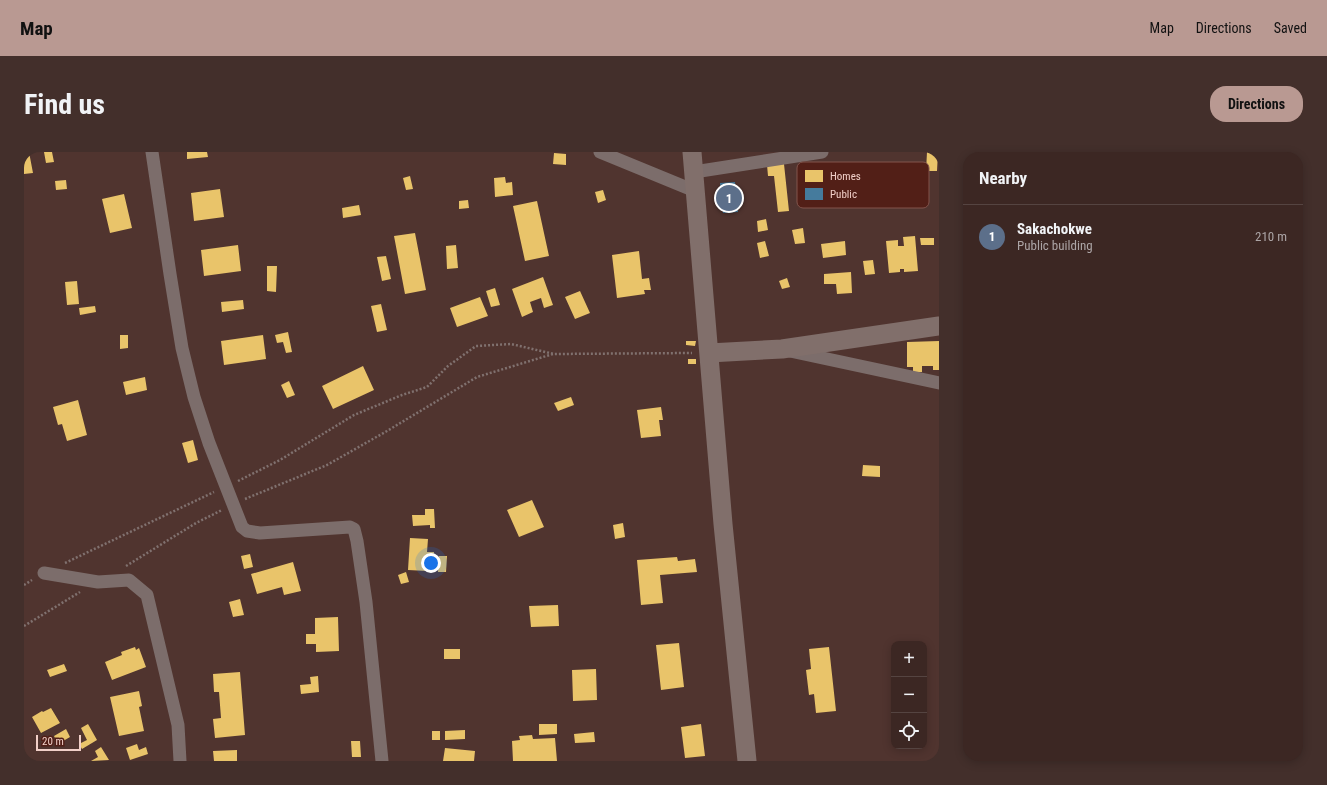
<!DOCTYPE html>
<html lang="en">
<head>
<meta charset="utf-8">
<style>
	body { margin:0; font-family:"Roboto Condensed",sans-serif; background:#432f2b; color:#f1f3f6 }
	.controls { position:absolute; right:12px; bottom:12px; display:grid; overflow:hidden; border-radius:8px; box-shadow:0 2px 10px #0003 }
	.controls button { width:36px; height:36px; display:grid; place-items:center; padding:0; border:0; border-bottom:1px solid #554441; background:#3c2723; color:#f1f3f6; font:20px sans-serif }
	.scale { position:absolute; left:12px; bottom:10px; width:45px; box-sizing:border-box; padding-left:4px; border:2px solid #f1cfc8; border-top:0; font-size:11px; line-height:14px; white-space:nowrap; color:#f1cfc8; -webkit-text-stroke:3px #521f17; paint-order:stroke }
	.you { position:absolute; left:407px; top:411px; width:14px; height:14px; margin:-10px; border:3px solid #fff; border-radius:50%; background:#1a73e8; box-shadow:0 0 0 6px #1a73e833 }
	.badge { display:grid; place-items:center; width:26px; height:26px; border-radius:50%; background:#b99992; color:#fff; font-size:13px; font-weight:700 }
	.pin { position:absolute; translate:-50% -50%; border:2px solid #fff; box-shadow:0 1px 4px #0006 }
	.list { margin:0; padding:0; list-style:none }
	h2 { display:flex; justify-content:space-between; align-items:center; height:52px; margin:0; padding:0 16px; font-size:17px }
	h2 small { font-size:13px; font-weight:400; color:#aca5a6 }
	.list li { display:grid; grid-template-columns:26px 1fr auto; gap:12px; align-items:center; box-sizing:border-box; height:64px; padding:0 16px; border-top:1px solid #554441 }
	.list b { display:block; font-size:15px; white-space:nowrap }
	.list p { margin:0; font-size:13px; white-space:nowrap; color:#aca5a6 }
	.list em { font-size:13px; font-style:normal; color:#aca5a6 }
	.icon { flex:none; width:22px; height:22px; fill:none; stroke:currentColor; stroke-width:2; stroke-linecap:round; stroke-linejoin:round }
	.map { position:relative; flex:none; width:915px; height:609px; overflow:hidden; border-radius:16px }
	header { display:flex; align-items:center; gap:24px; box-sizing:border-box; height:56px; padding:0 20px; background:#b99992; color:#111 }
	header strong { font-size:19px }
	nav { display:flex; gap:22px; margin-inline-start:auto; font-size:14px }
	.intro { display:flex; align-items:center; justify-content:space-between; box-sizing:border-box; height:96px; padding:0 24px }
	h1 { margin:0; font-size:28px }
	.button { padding:10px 18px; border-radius:16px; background:#b99992; color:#111; font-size:14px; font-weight:700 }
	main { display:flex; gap:24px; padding:0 24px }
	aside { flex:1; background:#3c2723; border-radius:16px; box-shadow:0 2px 10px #0003 }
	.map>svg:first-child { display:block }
	.homes { fill:#e9c46a }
	.public { fill:#457b9d }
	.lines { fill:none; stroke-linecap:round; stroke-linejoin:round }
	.path { stroke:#80716f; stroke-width:2.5; stroke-dasharray:2 2; stroke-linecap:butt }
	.street { stroke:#7c6d6b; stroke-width:13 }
	.secondary { stroke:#816f6b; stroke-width:19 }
	.key { fill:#521f17; stroke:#82544c; stroke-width:1 }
	.key-label { font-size:11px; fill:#f1cfc8 }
</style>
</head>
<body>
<header>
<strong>Map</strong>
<nav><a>Map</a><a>Directions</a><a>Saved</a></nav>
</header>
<div class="intro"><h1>Find us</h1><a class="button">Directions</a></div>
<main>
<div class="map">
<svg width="915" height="609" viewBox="0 0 915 609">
	<rect width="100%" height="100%" fill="#50342f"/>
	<path class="homes" d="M0,0H5L9,21L0,22Z
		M20,0H28L30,10L22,11Z
		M163,0H183L184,5L163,7Z
		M903,0H914L913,19H902Z
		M530,1L542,2V13L529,12Z
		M760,12L765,59L754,60L750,24H744L743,13Z
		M386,24L389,37L382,38L379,26Z
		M481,25L482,31L488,30L489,43L471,45L470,26Z
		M42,28L43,37L32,38L31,29Z
		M196,37L200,65L170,69L167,41Z
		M579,38L582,48L574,51L571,40Z
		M100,42L108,76L86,81L78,47Z
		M444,48L445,56L435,57V49Z
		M513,49L525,104L501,109L489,54Z
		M335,53L337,63L319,66L318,56Z
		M742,67L744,78L734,80L733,69Z
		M779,76L781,91L771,92L768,78Z
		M391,81L402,138L381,142L370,84Z
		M891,84L894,119L880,120V117H876V120L865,121L862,89L874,88V94H880L879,85Z
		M896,86H910V93H897Z
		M741,89L745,104L736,106L733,91Z
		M821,89L822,103L799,106L797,92Z
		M214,93L217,119L180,124L177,98Z
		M432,93L434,116L423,117L422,94Z
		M615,99L618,127L625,126L627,138H620L621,142L593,146L588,103Z
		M362,104L367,127L358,129L353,105Z
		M849,108L851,122L841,123L839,109Z
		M243,114H253L252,140L243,139Z
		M827,120L828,141L813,142L812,132H800V122Z
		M519,125L529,153L520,156L517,146L506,150L509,160L498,165L488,137Z
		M763,126L766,135L758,137L755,129Z
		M53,129L55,152L43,153L41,130Z
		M471,136L476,153L467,155L462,139Z
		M556,139L566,161L551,167L541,145Z
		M456,145L464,164L433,175L426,156Z
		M219,148L220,157L198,160L197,150Z
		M357,152L363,178L353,180L347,154Z
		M71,154L72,160L56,163L55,156Z
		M264,180L268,200L262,201L259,190L253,191L251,183Z
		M96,183H104V196L96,197Z
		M239,183L242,207L200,213L197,189Z
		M662,189H672L671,194L662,193Z
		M915,189V218H909V214H898V220H889V215H883V190Z
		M664,207H672V212H664Z
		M339,214L350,238L309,257L298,234Z
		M121,225L123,238L102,243L99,230Z
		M265,229L271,243L263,246L257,233Z
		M547,245L550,253L534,259L530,251Z
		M54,248L63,283L43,289L38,272L34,273L29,255Z
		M637,255L639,268H635L637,284L617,286L613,258Z
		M169,288L174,308L164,311L158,291Z
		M839,313L856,314V325L838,324Z
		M508,348L520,375L495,385L483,358Z
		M401,357H410L411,376H406V373L389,374L388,363H401Z
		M599,371L601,385L591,387L589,373Z
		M386,386L404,387L403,400H410L409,414H404L403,419L384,418Z
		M226,402L229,415L220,417L217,404Z
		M415,404H423L422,420H414Z
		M653,405L654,409L671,407L673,420L636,423L639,451L617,453L613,408Z
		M269,410L277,439L260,443L258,435L233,442L227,422Z
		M382,420L385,430L377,432L374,423Z
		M216,447L220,463L209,465L205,450Z
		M534,453L535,474L507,475L505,454Z
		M314,465L315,499L292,500V492H282V482H291V466Z
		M655,491L660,535L637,538L632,493Z
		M111,495L112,498L115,496L122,515L88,528L81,510L98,503L97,500Z
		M805,495L812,559L792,561L790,542L785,543L782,518L787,517L785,497Z
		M420,497H436V507H420Z
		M40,512L43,519L26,525L23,518Z
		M572,517L573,548L549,549L548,518Z
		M216,520L221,583L191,586L189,567L197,566L195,540H190L189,522Z
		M294,524L295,540L277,542L276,533L287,532L286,525Z
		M115,539L118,554L115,555L120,579L95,584L86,545Z
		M27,556L36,571L17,581L8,565L18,559L19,560Z
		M64,572L73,588L58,597L55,592L63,588L57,576Z
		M515,572H533V582L515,583Z
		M677,572L681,604L661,606L657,575Z
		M42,577L46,585L34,592L30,584Z
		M441,578V587L421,588V579Z
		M408,579H416V588H408Z
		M570,580L571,590L551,591L550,582Z
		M508,583L509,587L531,586L533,609H489L488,589L496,588L495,584Z
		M327,589H336L337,605H328Z
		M113,592L115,598L122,595L124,602L106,608L102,596Z
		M77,595L85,608L67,609L74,605L71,599Z
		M421,596L451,599L450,609H419Z
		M213,598V609H190L189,599Z"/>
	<path class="public" d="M711,30L714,60L699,61L696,31Z"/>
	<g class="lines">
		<path class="path" d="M214,329L256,308L330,263L378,243L403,235L424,214L452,194L487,192L530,202L668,201
			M221,347L303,313L363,279L453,225L529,202
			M41,411L190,340
			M102,414L172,371L198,358
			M0,433L8,428
			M0,474L56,440"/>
		<path class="street" d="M128,0L146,122L158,196L170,245L185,291L218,375L223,379L236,381L326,375L330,377L333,389L342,450L358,609
			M576,0L671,39
			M670,20L798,0
			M766,199L915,231
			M20,421L74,430L105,428L123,443L154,573L156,609"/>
		<path class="secondary" d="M668,0L699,372L723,609
			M685,201L758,197L915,174"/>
	</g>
	<rect x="773" y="10" width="132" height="46" rx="6" class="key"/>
	<rect x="781" y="18" width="18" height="12" fill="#e9c46a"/>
	<rect x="781" y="36" width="18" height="12" fill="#457b9d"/>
	<g class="key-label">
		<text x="806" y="28">Homes</text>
		<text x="806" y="46">Public</text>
	</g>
</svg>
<div class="controls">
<button>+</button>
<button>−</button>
<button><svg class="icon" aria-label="locate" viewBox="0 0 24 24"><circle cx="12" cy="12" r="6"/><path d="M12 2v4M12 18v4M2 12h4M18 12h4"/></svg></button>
</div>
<div class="scale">20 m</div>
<div class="you"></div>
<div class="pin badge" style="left:705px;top:46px;background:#5c6f8a">1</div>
</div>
<aside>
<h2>Nearby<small></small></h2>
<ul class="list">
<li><span class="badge" style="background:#5c6f8a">1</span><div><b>Sakachokwe</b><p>Public building</p></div><em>210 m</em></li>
</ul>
</aside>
</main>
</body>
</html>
